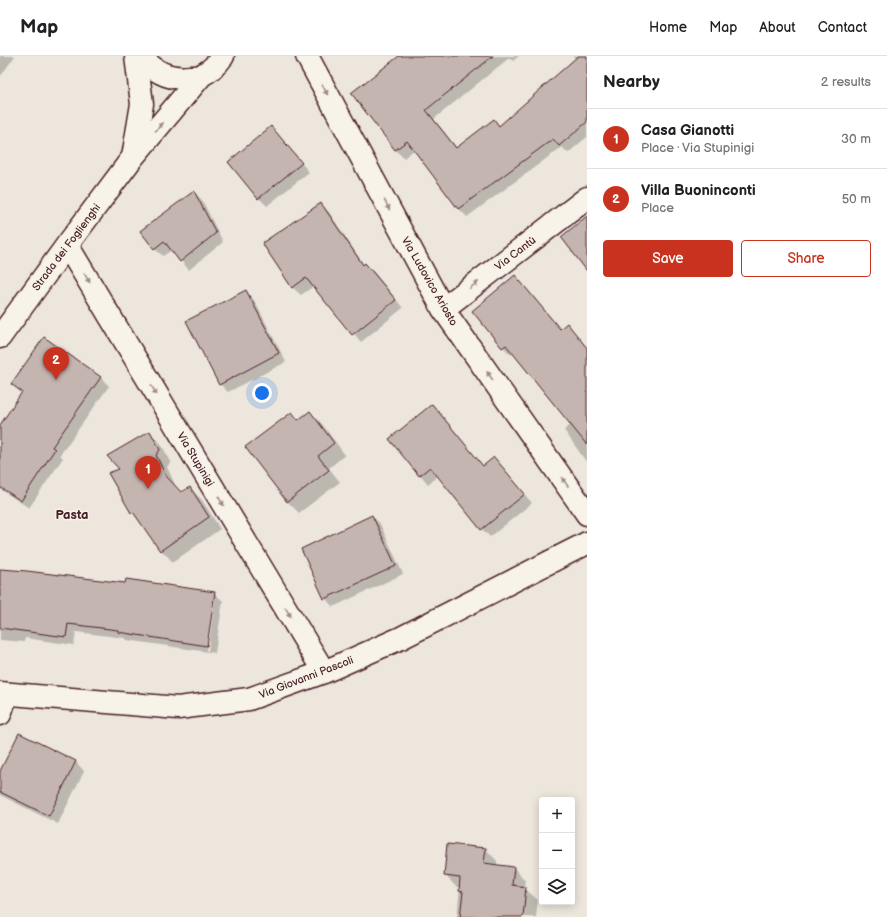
<!DOCTYPE html>
<html lang="en">
<head>
<meta charset="utf-8">
<style>
	body { margin:0; font-family:"Balsamiq Sans",sans-serif; background:#f6f6f6; color:#202124 }
	.controls { position:absolute; right:12px; bottom:12px; display:grid; overflow:hidden; border-radius:4px; box-shadow:0 2px 10px #0003 }
	.controls button { width:36px; height:36px; display:grid; place-items:center; padding:0; border:0; border-bottom:1px solid #e0e0e0; background:#fff; color:#202124; font:20px sans-serif }
	.you { position:absolute; left:262px; top:337px; width:14px; height:14px; margin:-10px; border:3px solid #fff; border-radius:50%; background:#1a73e8; box-shadow:0 0 0 6px #1a73e833 }
	.badge { display:grid; place-items:center; width:26px; height:26px; border-radius:50%; background:#c8321e; color:#fff; font-size:13px; font-weight:700 }
	.pin { position:absolute; translate:-50% -33px; filter:drop-shadow(0 1px 2px #0008) }
	.pin::after { content:''; position:absolute; top:21px; width:14px; height:12px; background:inherit; clip-path:polygon(0 0,100% 0,50% 100%) }
	.list { margin:0; padding:0; list-style:none }
	h2 { display:flex; justify-content:space-between; align-items:center; height:52px; margin:0; padding:0 16px; font-size:17px }
	h2 small { font-size:13px; font-weight:400; color:#757577 }
	.list li { display:grid; grid-template-columns:26px 1fr auto; gap:12px; align-items:center; box-sizing:border-box; height:60px; padding:0 16px; border-top:1px solid #e0e0e0 }
	.list b { display:block; font-size:15px; white-space:nowrap }
	.list p { margin:0; font-size:13px; white-space:nowrap; color:#757577 }
	.list em { font-size:13px; font-style:normal; color:#757577 }
	.actions { display:flex; gap:8px; padding:12px 16px }
	.actions a { flex:1; padding:9px 0; border:1px solid #c8321e; border-radius:4px; text-align:center; font-size:14px; color:#c8321e }
	.actions .main { background:#c8321e; color:#fff }
	.icon { flex:none; width:22px; height:22px; fill:none; stroke:currentColor; stroke-width:2; stroke-linecap:round; stroke-linejoin:round }
	.map { position:relative; flex:none; width:587px; height:861px; overflow:hidden }
	header { display:flex; align-items:center; gap:24px; box-sizing:border-box; height:56px; padding:0 20px; background:#fff; border-bottom:1px solid #e0e0e0 }
	header strong { font-size:19px }
	nav { display:flex; gap:22px; margin-inline-start:auto; font-size:14px }
	main { display:flex }
	aside { flex:1; background:#fff }
	.map>svg:first-child { display:block }
	.shadow { fill:#0003; fill-rule:evenodd }
	.building { fill:#c4b5b0; stroke:#4a1f2b }
	.lines { fill:none; stroke-linecap:round; stroke-linejoin:round }
	.minor-casing { stroke:#4a1f2b; stroke-width:25 }
	.minor { stroke:#f7f3e8; stroke-width:22 }
	.oneway { fill:#a0898a }
	.labels { text-anchor:middle; stroke-width:3; stroke-linejoin:round; paint-order:stroke }
	.street-label { font-size:11px; fill:#4a1f2b; stroke:#f7f3e8 }
	.quarter-label { font-size:13px; font-weight:bold; fill:#4a1f2b; stroke:#f7f3e8 }
</style>
</head>
<body>
<header>
<strong>Map</strong>
<nav><a>Home</a><a>Map</a><a>About</a><a>Contact</a></nav>
</header>
<main>
<div class="map">
<svg width="587" height="861" viewBox="0 0 587 861">
	<rect width="100%" height="100%" fill="#ece6dd"/>
	<filter id="ink" filterUnits="userSpaceOnUse"><feTurbulence type="fractalNoise" baseFrequency=".025" numOctaves="2"/><feDisplacementMap in="SourceGraphic" scale="8" xChannelSelector="R" yChannelSelector="G"/><feConvolveMatrix kernelMatrix="1 2 1 2 8 2 1 2 1" color-interpolation-filters="sRGB"/></filter>
	<g filter="url(#ink)">
		<path class="shadow" d="M0,0H15L0,21Z
			M401,0H519L513,5L509,2L434,63L457,92L494,64L500,70L576,4L573,0H587V81L568,97L562,91L467,161L459,153L415,93L404,102L395,94L352,37Z
			M271,72L309,116L267,150L259,142Z
			M194,136L202,144L223,186L189,214L172,194L163,200L154,192Z
			M321,148L329,156L364,209L365,208L374,216L403,252L361,286L314,230L301,239L292,231Z
			M246,235L254,244L286,306L228,336L220,328Z
			M473,255L575,277L587,292V407L564,374L572,368L514,297L511,299L503,291Z
			M100,321L109,330L60,399L63,402L29,452L0,433V371L22,338L12,328Z
			M432,349L440,357L484,411L494,403L532,447L490,481L482,473L439,419L428,428L391,383Z
			M310,356L322,368L345,399L329,412L340,426L299,457L288,446L292,357L299,365Z
			M150,376L161,388L171,406L167,411L177,433L181,437L190,432L202,444L220,473L173,506L161,494L140,465L132,456L121,413Z
			M372,460L380,468L403,518L333,551L325,542Z
			M0,514L214,537L223,545L215,597L127,584L125,582L76,576L74,589L25,582L24,586L0,584ZM213,542H215L208,595L206,594Z
			M19,678L76,706L84,715L58,768L0,739V717Z
			M486,793L497,805V810L514,812L525,824L524,832L538,844L536,861H457L460,831H456L445,819Z"/>
		<path class="building" d="M399,0H493L426,54L456,92L494,63L499,70L578,0H587V66L559,90L553,83L458,153L407,85L395,94L351,37Z
			M271,70L302,107L258,143L228,106Z
			M194,135L216,177L180,206L164,185L154,193L140,175Z
			M321,147L363,209L365,207L396,244L352,279L306,222L292,232L262,187Z
			M587,160V215L561,181Z
			M515,219L560,273L567,267L587,292V389L506,289L502,292L472,255Z
			M246,234L279,297L219,329L186,265Z
			M44,281L101,321L52,391L55,393L21,445L0,431V369L22,336L11,328Z
			M432,348L483,410L494,401L525,438L481,474L430,411L419,420L389,383Z
			M310,355L334,387L318,400L329,414L287,446L245,391L292,356L298,364Z
			M150,375L160,394L156,399L166,420L181,436L190,431L209,461L160,495L133,456L131,457L108,417L119,413L107,400Z
			M372,459L396,510L324,543L301,493Z
			M0,513L27,515L125,527L126,523L215,536L207,590L118,576V574L68,568L66,581L0,572Z
			M19,677L76,705L49,760L0,736V715Z
			M447,788L486,792L484,807L514,811L512,829L526,831L523,861H460L463,836L459,835L460,822L444,820Z"/>
		<g class="lines">
			<defs>
				<path id="minor" d="M141,0C154,16 170,24 190,21C194,21 199,21 202,19C210,15 218,7 223,0
					M307,0L443,253L587,458
					M133,101L142,48L136,0
					M67,189L324,616
					M443,253L587,142
					M0,281L67,189L133,101L201,20
					M0,637L178,652L249,643L324,616L401,582L587,487
					M0,658L7,638"/>
			</defs>
			<use href="#minor" class="minor-casing"/>
			<use href="#minor" class="minor"/>
		</g>
		<defs><path id="oneway-solid" d="M-6-.8H1V-3.2L6.5 0L1 3.2V.8H-6Z"/></defs>
		<g class="oneway">
			<use href="#oneway-solid" transform="translate(325 34) rotate(62)"/>
			<use href="#oneway-solid" transform="translate(159 71) rotate(-50)"/>
			<use href="#oneway-solid" transform="translate(387 149) rotate(62)"/>
			<use href="#oneway-solid" transform="translate(87 222) rotate(59)"/>
			<use href="#oneway-solid" transform="translate(474 229) rotate(-37)"/>
			<use href="#oneway-solid" transform="translate(490 320) rotate(-125)"/>
			<use href="#oneway-solid" transform="translate(154 334) rotate(59)"/>
			<use href="#oneway-solid" transform="translate(565 426) rotate(-125)"/>
			<use href="#oneway-solid" transform="translate(221 445) rotate(59)"/>
			<use href="#oneway-solid" transform="translate(288 556) rotate(59)"/>
		</g>
	</g>
	<g class="labels">
		<g class="street-label">
			<text transform="translate(66 191) rotate(-53)" y="4">Strada dei Foglienghi</text>
			<text transform="translate(515 197) rotate(-37)" y="4">Via Cantù</text>
			<text transform="translate(430 225) rotate(60)" y="4">Via Ludovico Ariosto</text>
			<text transform="translate(196 403) rotate(59)" y="4">Via Stupinigi</text>
			<text transform="translate(306 621) rotate(-21)" y="4">Via Giovanni Pascoli</text>
		</g>
		<g class="quarter-label">
			<text x="72" y="463">Pasta</text>
		</g>
	</g>
</svg>
<div class="controls">
<button>+</button>
<button>−</button>
<button><svg class="icon" aria-label="layers" viewBox="0 0 24 24"><path d="M12 4l9 5-9 5-9-5zM3 14l9 5 9-5"/></svg></button>
</div>
<div class="you"></div>
<div class="pin badge" style="left:148px;top:433px">1</div>
<div class="pin badge" style="left:56px;top:324px">2</div>
</div>
<aside>
<h2>Nearby<small>2 results</small></h2>
<ul class="list">
<li><span class="badge">1</span><div><b>Casa Gianotti</b><p>Place · Via Stupinigi</p></div><em>30 m</em></li>
<li><span class="badge">2</span><div><b>Villa Buoninconti</b><p>Place</p></div><em>50 m</em></li>
</ul>
<div class="actions"><a class="main">Save</a><a>Share</a></div>
</aside>
</main>
</body>
</html>
